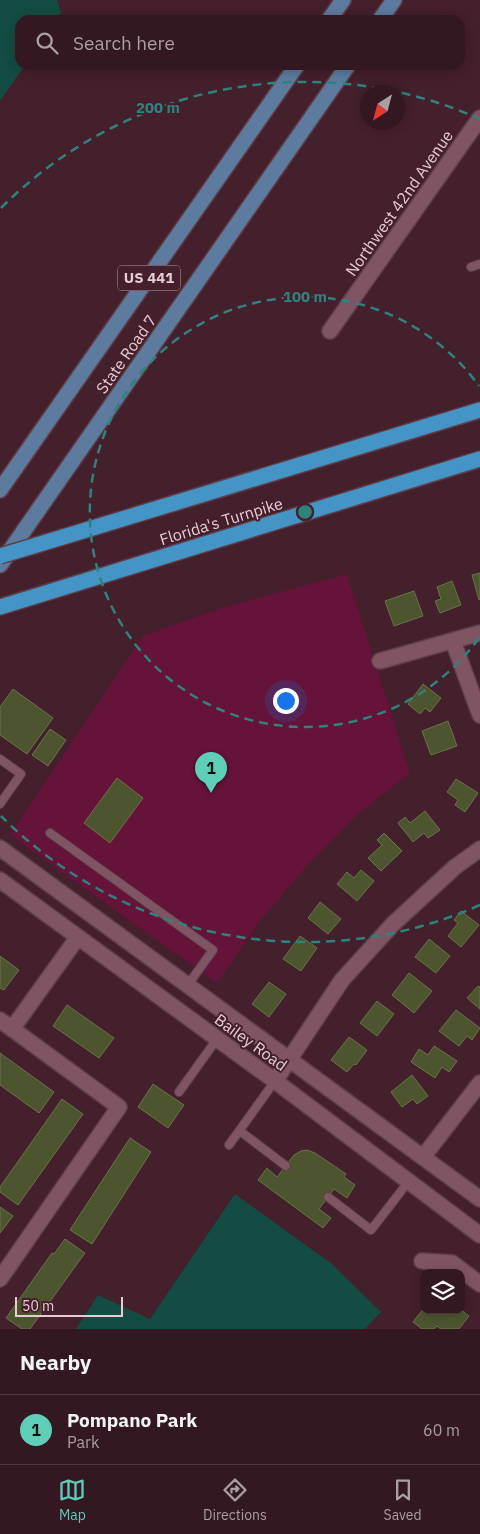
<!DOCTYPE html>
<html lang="en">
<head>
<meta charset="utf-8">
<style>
	body { margin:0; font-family:"IBM Plex Sans",sans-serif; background:#3b202a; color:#f1f3f6 }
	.controls { position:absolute; right:15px; bottom:15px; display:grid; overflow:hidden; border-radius:10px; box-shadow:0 2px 12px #0003 }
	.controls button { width:45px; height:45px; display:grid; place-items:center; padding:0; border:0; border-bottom:1px solid #4e363f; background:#331721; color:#f1f3f6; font:25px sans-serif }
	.compass { position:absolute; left:360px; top:85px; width:45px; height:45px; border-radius:50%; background:#331721; box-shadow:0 2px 12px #0003; rotate:216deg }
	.scale { position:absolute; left:15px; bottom:12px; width:108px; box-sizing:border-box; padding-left:5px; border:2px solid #e6cdd4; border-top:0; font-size:14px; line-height:18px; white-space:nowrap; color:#e6cdd4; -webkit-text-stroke:4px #441f2c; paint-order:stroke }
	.you { position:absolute; left:285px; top:700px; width:18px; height:18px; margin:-12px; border:4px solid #fff; border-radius:50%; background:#1a73e8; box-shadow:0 0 0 8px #1a73e833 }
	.badge { display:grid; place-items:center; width:32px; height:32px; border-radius:50%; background:#5eceb8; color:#111; font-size:16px; font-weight:700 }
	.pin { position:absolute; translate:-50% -41px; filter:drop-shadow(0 1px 2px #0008) }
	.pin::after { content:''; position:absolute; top:26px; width:18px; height:15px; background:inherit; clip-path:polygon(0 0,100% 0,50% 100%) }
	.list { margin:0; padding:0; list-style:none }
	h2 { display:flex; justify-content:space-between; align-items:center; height:65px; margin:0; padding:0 20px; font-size:21px }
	h2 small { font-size:16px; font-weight:400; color:#a99fa5 }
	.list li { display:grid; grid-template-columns:32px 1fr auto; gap:15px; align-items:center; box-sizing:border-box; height:70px; padding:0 20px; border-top:1px solid #4e363f }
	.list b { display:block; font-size:19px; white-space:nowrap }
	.list p { margin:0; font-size:16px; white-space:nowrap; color:#a99fa5 }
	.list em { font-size:16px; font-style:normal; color:#a99fa5 }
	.icon { flex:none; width:28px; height:28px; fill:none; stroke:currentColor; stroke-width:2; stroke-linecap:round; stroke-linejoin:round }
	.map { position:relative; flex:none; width:480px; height:1329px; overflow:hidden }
	.search { position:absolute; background:#331721; box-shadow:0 2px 12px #0003; left:15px; right:15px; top:15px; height:55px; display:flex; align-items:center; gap:12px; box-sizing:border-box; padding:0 18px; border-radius:15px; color:#a99fa5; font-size:19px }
	.sheet { height:135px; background:#331721 }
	nav { display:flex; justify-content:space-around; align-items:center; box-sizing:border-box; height:70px; border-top:1px solid #4e363f; background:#331721; font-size:14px; color:#a99fa5 }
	nav a { display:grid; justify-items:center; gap:2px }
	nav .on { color:#5eceb8 }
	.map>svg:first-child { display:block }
	.green { fill:#651338 }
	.water { fill:#134c42 }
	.building { fill:#4d552f; stroke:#6a734b }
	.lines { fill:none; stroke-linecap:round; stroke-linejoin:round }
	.service-casing { stroke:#5e3e4a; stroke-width:10 }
	.minor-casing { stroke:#5e3e4a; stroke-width:18 }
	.tertiary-casing { stroke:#5e3e4a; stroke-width:18 }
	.primary-casing { stroke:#5e3e4a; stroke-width:18 }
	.motorway-casing { stroke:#5e3e4a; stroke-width:18 }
	.service { stroke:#805563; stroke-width:8 }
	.minor { stroke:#805563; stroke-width:15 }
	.tertiary { stroke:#805563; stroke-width:15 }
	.primary { stroke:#5c7b9e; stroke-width:15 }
	.motorway { stroke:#4495c6; stroke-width:15 }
	.motorway-bridge-casing { stroke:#5e3e4a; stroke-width:18; stroke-linecap:butt }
	.motorway-bridge { stroke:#4495c6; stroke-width:15 }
	.ring { fill:none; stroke:#2f837d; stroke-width:2.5; stroke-dasharray:9 6 }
	.labels { text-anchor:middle; stroke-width:4; stroke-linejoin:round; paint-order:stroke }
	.shield { fill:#441f2c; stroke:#b599a2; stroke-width:1 }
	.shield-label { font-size:15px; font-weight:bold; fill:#e6cdd4 }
	.street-label { font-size:16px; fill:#e6cdd4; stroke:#441f2c }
	.centre { fill:#2f837d; stroke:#441f2c; stroke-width:2.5 }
	.ring-label { font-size:15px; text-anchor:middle; font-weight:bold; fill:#2f837d; stroke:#441f2c; stroke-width:4; stroke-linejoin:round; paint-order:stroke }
</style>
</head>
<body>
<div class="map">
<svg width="480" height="1329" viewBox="0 0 480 1329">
	<rect width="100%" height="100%" fill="#441f2c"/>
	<path class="green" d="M347,574L410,773L358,814L306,867L261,920L217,983L10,835L143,636L221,608Z"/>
	<path class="water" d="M0,0H57L61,12L55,20H20V65H25L0,101Z
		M235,1194L332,1264L381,1312L365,1329H76L98,1295L150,1319Z"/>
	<path class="building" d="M480,573V599L479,600L472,575Z
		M452,581L461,605L440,613L435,601L441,599L437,587Z
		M414,591L423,616L394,626L385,601Z
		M423,684L441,698L430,712L425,708L420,714L408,704Z
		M13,689L53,718L27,754L0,735V707Z
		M448,721L457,746L431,755L422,731Z
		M50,729L66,740L48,766L32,755Z
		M117,778L143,798L110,843L84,823Z
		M456,779L478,793L465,812L455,805L458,800L447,792Z
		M425,811L440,830L428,838L424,833L413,842L398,823L405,817L410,823Z
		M384,833L402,851L381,871L368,858L382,845L377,840Z
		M361,870L374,881L357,901L337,884L347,872L354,878Z
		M320,902L341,919L328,934L308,918Z
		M461,911L479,925L461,947L448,936L458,923L454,920Z
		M300,936L317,948L301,971L283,959Z
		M429,939L450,956L436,973L415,957Z
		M0,956L19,970L4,990L0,988Z
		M409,973L432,991L414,1013L392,995Z
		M269,982L286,994L269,1017L252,1004Z
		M478,986L480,987V1009L467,998Z
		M377,1001L394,1014L377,1036L360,1023Z
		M67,1005L114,1038L99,1058L53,1026Z
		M456,1010L480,1028L472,1040L467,1036L459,1046L439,1031Z
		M349,1037L367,1050L356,1065L354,1064L347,1072L331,1060Z
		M434,1046L457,1061L449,1072L442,1067L435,1078L411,1062L419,1049L428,1055Z
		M0,1053L54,1092L39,1113L0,1085Z
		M412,1075L428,1096L417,1104L413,1099L402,1107L391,1092Z
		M153,1084L184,1105L168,1128L138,1107Z
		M62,1099L83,1114L18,1205L0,1192V1187Z
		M130,1138L151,1152L92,1244L70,1230Z
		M307,1150L315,1153L346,1174L344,1177L355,1185L347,1198L334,1189L319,1209L331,1218L323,1228L258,1180L267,1168L277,1177L294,1155L301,1151Z
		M0,1207L13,1216L0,1233Z
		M65,1239L85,1253L30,1329H22L6,1318L52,1253L54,1254Z
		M424,1308V1310H461L469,1316L459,1329H441L437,1326L434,1329H422L413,1322Z"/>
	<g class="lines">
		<defs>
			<path id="service" d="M471,267L480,264
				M0,759L21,774L0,804
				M50,833L213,950L187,986
				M179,1092L217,1039
				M240,1131L286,1166
				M229,1145L275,1081
				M328,1197L371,1230L409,1181"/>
			<path id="minor" d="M330,331L480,118
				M453,641L480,715
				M380,661L480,633
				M0,1020L119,1107L0,1279
				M12,1029L78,937
				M275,1081L342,980L393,924L455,867L480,849
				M423,1157L480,1083
				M422,1261L452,1263L480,1284"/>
			<path id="tertiary" d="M0,848L480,1199
				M0,880L275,1081L480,1235"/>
			<path id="primary" d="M329,20L343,0
				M380,20L394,0
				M0,490L297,65
				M0,565L348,65"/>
			<path id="motorway" d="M63,537L480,410
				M0,607L480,459"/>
		</defs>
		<use href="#service" class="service-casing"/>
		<use href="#minor" class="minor-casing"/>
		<use href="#tertiary" class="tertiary-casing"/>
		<use href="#primary" class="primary-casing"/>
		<use href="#motorway" class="motorway-casing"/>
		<use href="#service" class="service"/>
		<use href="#minor" class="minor"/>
		<use href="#tertiary" class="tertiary"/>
		<use href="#primary" class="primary"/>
		<use href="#motorway" class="motorway"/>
		<defs>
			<path id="motorway-bridge" d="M0,556L63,537"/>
		</defs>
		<use href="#motorway-bridge" class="motorway-bridge-casing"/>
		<use href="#motorway-bridge" class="motorway-bridge"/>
	</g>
	<g class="ring">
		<path d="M479 638A215 215 0 1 1 479 386"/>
		<path d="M480 905A430 430 0 0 1 1 816M1 208A430 430 0 0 1 480 119"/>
	</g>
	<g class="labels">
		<rect class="shield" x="118" y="265.5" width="62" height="25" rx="4"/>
		<g class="shield-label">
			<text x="149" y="283">US 441</text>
		</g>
		<g class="street-label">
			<text transform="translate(399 203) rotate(-55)" y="6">Northwest 42nd Avenue</text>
			<text transform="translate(126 354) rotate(-55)" y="6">State Road 7</text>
			<text transform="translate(221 521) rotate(-17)" y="6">Florida's Turnpike</text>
			<text transform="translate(251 1042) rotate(36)" y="6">Bailey Road</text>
		</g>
	</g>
	<circle cx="305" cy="512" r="8" class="centre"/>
	<g class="ring-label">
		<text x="158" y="113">200 m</text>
		<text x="305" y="302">100 m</text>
	</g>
</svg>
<div class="controls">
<button><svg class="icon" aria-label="layers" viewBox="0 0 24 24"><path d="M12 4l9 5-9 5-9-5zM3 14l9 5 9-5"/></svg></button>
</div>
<svg class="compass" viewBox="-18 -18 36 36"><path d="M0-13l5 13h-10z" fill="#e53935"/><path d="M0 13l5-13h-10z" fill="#a99fa5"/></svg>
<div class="scale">50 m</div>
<div class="you"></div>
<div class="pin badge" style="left:211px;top:793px">1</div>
<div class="search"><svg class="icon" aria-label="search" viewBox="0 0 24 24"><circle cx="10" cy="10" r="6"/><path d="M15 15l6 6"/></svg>Search here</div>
</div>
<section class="sheet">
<h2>Nearby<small></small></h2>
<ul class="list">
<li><span class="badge">1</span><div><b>Pompano Park</b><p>Park</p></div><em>60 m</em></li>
</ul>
</section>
<nav>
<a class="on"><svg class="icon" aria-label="map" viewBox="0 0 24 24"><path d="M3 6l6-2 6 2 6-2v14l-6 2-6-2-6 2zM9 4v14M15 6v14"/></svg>Map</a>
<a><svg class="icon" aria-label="directions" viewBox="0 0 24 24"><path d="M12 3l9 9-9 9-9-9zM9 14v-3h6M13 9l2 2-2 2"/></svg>Directions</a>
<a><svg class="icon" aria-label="saved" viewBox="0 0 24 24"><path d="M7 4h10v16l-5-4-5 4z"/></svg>Saved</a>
</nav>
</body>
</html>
